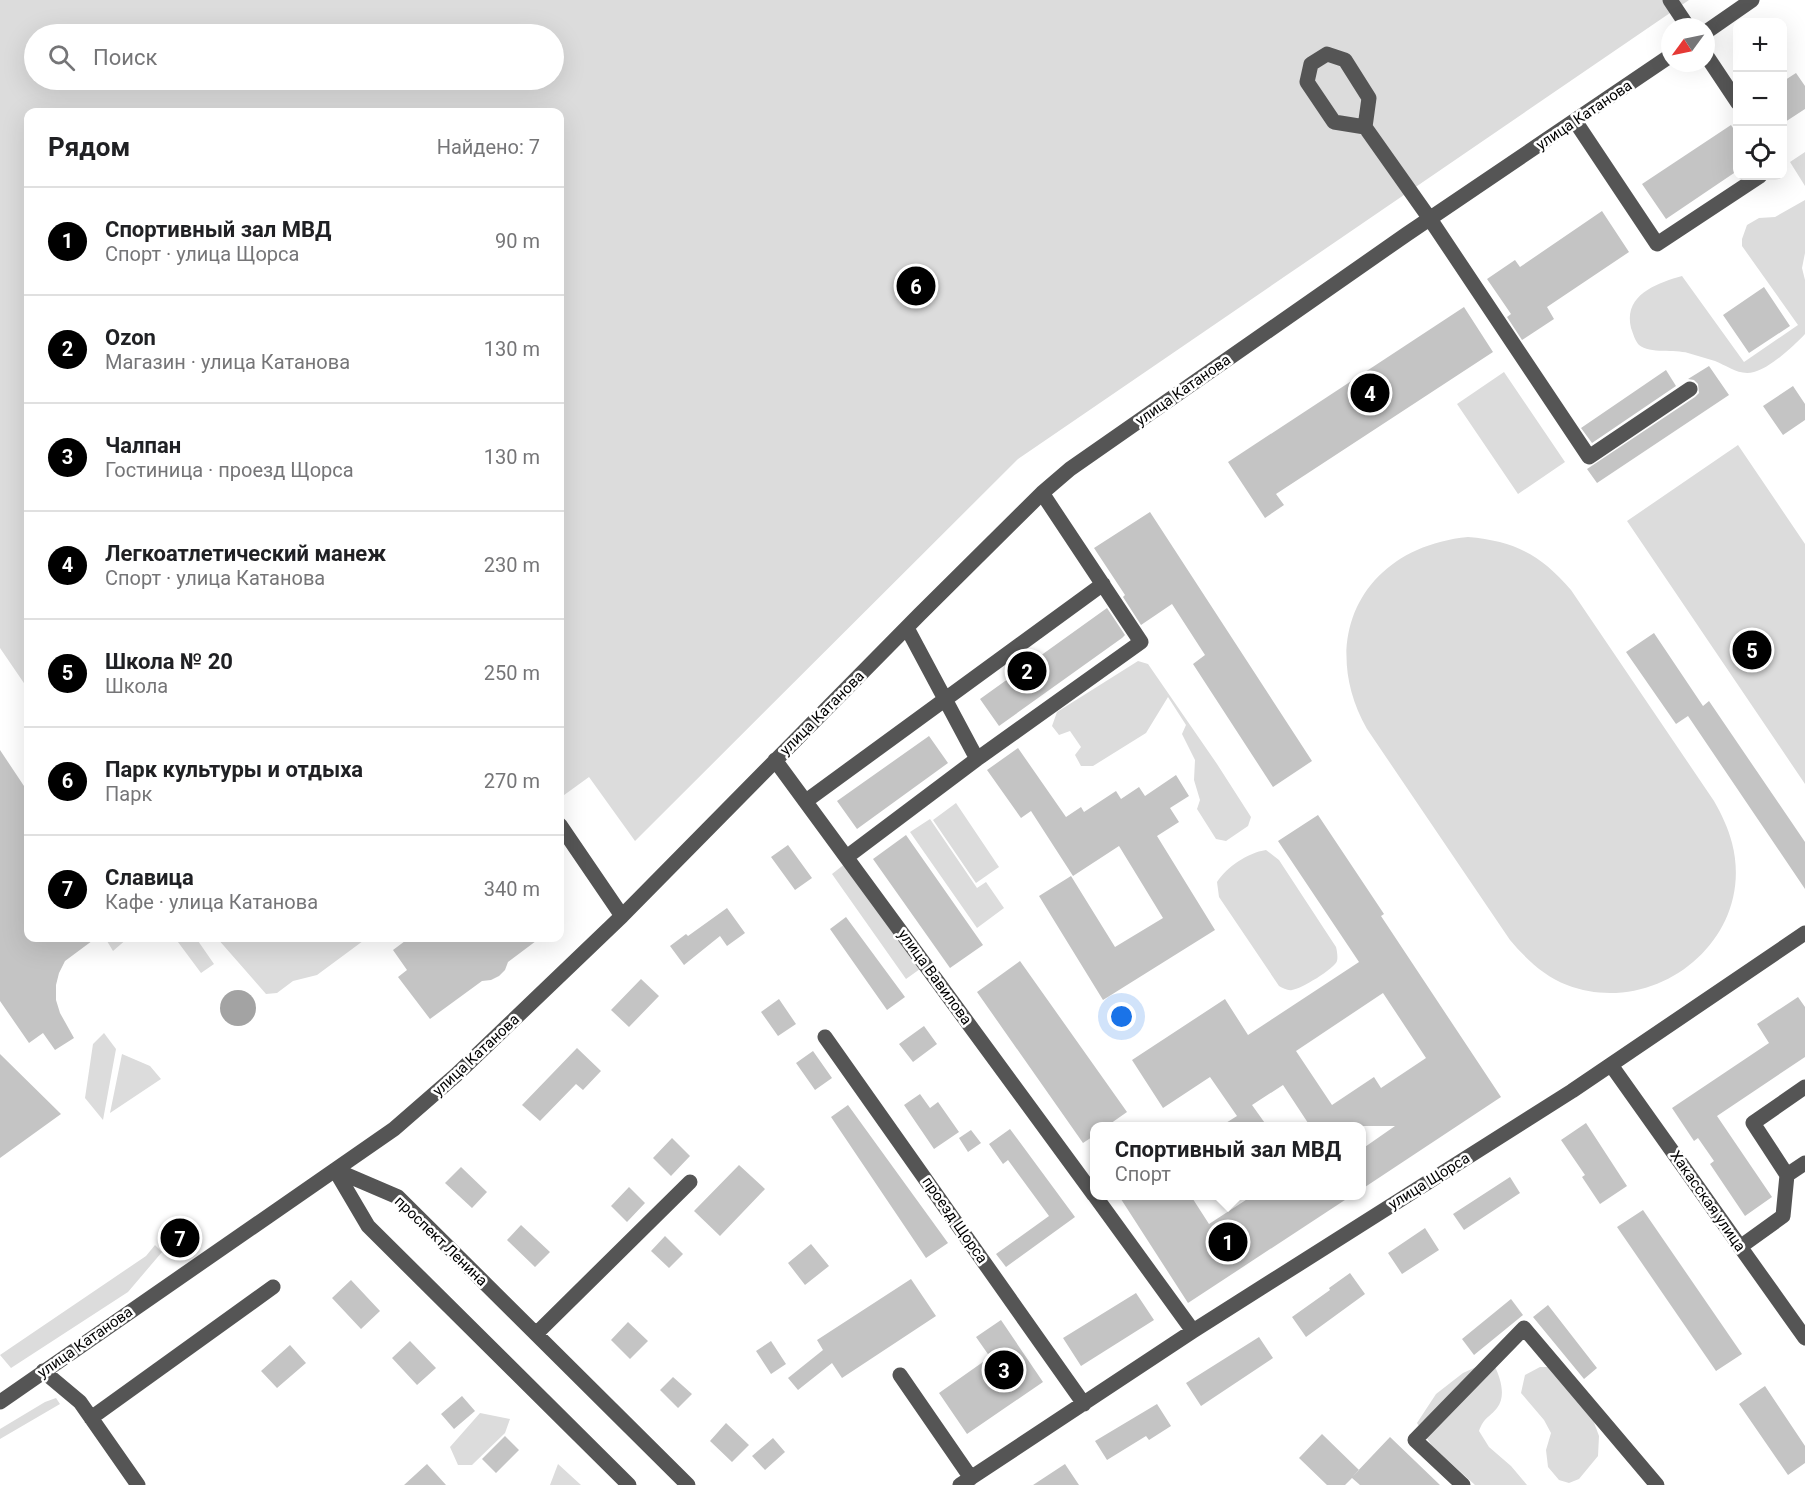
<!DOCTYPE html>
<html lang="ru">
<head>
<meta charset="utf-8">
<style>
	body { margin:0; font-family:Roboto,sans-serif; background:#f6f6f6; color:#202124 }
	.controls { position:absolute; right:18px; top:18px; display:grid; overflow:hidden; border-radius:12px; box-shadow:0 6px 24px #0002 }
	.controls button { width:54px; height:54px; display:grid; place-items:center; padding:0; border:0; border-bottom:2px solid #e0e0e0; background:#fff; color:#202124; font:30px sans-serif }
	.compass { position:absolute; left:1661px; top:18px; width:54px; height:54px; border-radius:50%; background:#fff; box-shadow:0 6px 24px #0002; rotate:237deg }
	.you { position:absolute; left:1122px; top:1017px; width:21px; height:21px; margin:-15px; border:4px solid #fff; border-radius:50%; background:#1a73e8; box-shadow:0 0 0 9px #1a73e833 }
	.badge { display:grid; place-items:center; width:39px; height:39px; border-radius:50%; background:#000; color:#fff; font-size:20px; font-weight:700 }
	.pin { position:absolute; translate:-50% -50%; border:3px solid #fff; box-shadow:0 2px 6px #0006 }
	.popup { position:absolute; left:1090px; top:1122px; width:276px; height:78px; box-sizing:border-box; display:grid; place-content:center; border-radius:12px; background:#fff; filter:drop-shadow(0 2px 4px #0005); font-size:20px; white-space:nowrap; color:#757577 }
	.popup b { font-size:22px; color:#202124 }
	.popup::after { content:''; position:absolute; left:50%; top:100%; margin-left:-12px; border:12px solid transparent; border-top-color:#fff }
	.list { margin:0; padding:0; list-style:none }
	h2 { display:flex; justify-content:space-between; align-items:center; height:78px; margin:0; padding:0 24px; font-size:26px }
	h2 small { font-size:20px; font-weight:400; color:#757577 }
	.list li { display:grid; grid-template-columns:39px 1fr auto; gap:18px; align-items:center; box-sizing:border-box; height:108px; padding:0 24px; border-top:2px solid #e0e0e0 }
	.list b { display:block; font-size:22px; white-space:nowrap }
	.list p { margin:0; font-size:20px; white-space:nowrap; color:#757577 }
	.list em { font-size:20px; font-style:normal; color:#757577 }
	.icon { flex:none; width:33px; height:33px; fill:none; stroke:currentColor; stroke-width:2; stroke-linecap:round; stroke-linejoin:round }
	.map { position:relative; flex:none; width:1805px; height:1485px; overflow:hidden }
	.search { position:absolute; background:#fff; box-shadow:0 6px 24px #0002; left:24px; top:24px; width:540px; height:66px; display:flex; align-items:center; gap:15px; box-sizing:border-box; padding:0 21px; border-radius:33px; color:#757577; font-size:22px }
	.panel { position:absolute; background:#fff; box-shadow:0 6px 24px #0002; left:24px; top:108px; width:540px; height:834px; border-radius:12px }
	.map>svg:first-child { display:block }
	.green { fill:#dcdcdc; fill-rule:evenodd }
	.water { fill:#a3a3a3 }
	.building { fill:#c4c4c4; fill-rule:evenodd }
	.lines { fill:none; stroke-linecap:round; stroke-linejoin:round }
	.minor { stroke:#555; stroke-width:15 }
	.labels { text-anchor:middle; stroke-width:5; stroke-linejoin:round; paint-order:stroke }
	.street-label { font-size:15px; fill:#000; stroke:#fff }
</style>
</head>
<body>
<div class="map">
<svg width="1805" height="1485" viewBox="0 0 1805 1485">
	<rect width="100%" height="100%" fill="#fff"/>
	<path class="green" d="M0,0H1689L1018,459L635,841L589,777L560,798V112H28V689L0,648ZM34,34H554V80H34Z
		M1805,152V186L1790,162Z
		M1805,200V253L1802,268L1805,280V334C1794,346 1770,368 1754,372C1739,376 1728,366 1715,361C1706,358 1697,356 1688,353C1675,349 1650,354 1639,345C1635,341 1633,333 1631,328C1623,295 1657,283 1682,276L1744,362L1798,325L1742,246V239L1747,225L1759,218L1775,217Z
		M1504,372L1565,462L1518,494L1457,404Z
		M1738,445L1805,544V784L1627,521Z
		M1468,537C1515,541 1541,555 1571,590L1714,801C1722,815 1728,828 1732,843C1757,939 1656,1019 1567,985C1544,976 1526,959 1510,940L1367,729C1316,638 1364,547 1468,537Z
		M1138,661L1148,664L1217,764L1251,817L1248,826L1226,841L1216,839L1197,809L1200,800L1194,780L1195,760L1182,734L1186,725L1168,697L1146,733L1093,766H1081L1075,755L1081,747L1070,731L1059,735L1052,726L1057,712Z
		M956,803L999,867L976,883L933,820Z
		M930,819L977,888L986,882L1004,908L977,928L910,832Z
		M1266,850L1279,860L1336,947C1337,951 1338,957 1337,961C1334,969 1301,989 1292,990C1288,991 1283,988 1279,986L1219,897L1217,882C1227,867 1247,853 1266,850Z
		M846,863L920,969L906,979L832,874Z
		M107,938H128L113,951L107,941Z
		M175,938H196L214,964L201,973Z
		M217,938H367L317,975L293,981L277,993L266,994Z
		M104,1033L116,1049L103,1120L85,1098L93,1044Z
		M122,1054L150,1066L161,1079L110,1113Z
		M155,1245L162,1252L128,1292L11,1368L0,1355L146,1256Z
		M1487,1362L1495,1367C1501,1379 1506,1397 1497,1408C1489,1418 1484,1417 1479,1431L1489,1447L1511,1466L1527,1485H1475L1432,1446L1417,1423L1436,1394L1463,1373Z
		M1540,1367H1549L1592,1417L1599,1436L1598,1456L1579,1479L1569,1483L1559,1480L1548,1467L1546,1450L1551,1433L1544,1420L1521,1393L1525,1375Z
		M56,1398L60,1404L0,1439V1429L45,1402Z
		M480,1413L510,1419L505,1433L472,1465H458L450,1447Z
		M558,1464L581,1485H550Z"/>
	<path class="water" d="M220 1008a18 18 0 1 1 36 0a18 18 0 1 1-36 0Z"/>
	<path class="building" d="M1796,73L1805,86V109L1782,124V82Z
		M1731,125L1737,134V171L1666,219L1642,184Z
		M1602,211L1629,252L1547,307L1554,319L1522,340L1507,317L1511,314L1487,279L1515,260L1520,267Z
		M1764,287L1790,326L1749,353L1723,315Z
		M1464,307L1493,352L1276,494L1284,505L1265,518L1228,462Z
		M1709,366L1729,395L1597,483L1587,469L1695,397L1699,393L1698,384L1694,380L1688,379Z
		M1666,370L1676,386L1592,443L1581,428Z
		M1793,386L1805,404V420L1783,435L1763,406Z
		M1150,512L1312,761L1273,787L1193,664L1205,655L1172,604L1141,625L1123,597L1125,595L1094,548Z
		M1107,608L1125,635L1122,638L999,726L980,699Z
		M1654,633L1703,706L1709,701L1805,842V889L1688,716L1676,724L1626,652Z
		M929,736L948,763L857,829L837,801Z
		M1018,748L1066,817L1081,807L1084,812L1116,791L1121,799L1139,787L1145,796L1176,775L1189,796L1170,808L1179,822L1157,836L1215,930L1103,1000L1039,896L1071,876L1115,947L1163,918L1119,846L1073,876L1031,811L1021,818L987,770Z
		M0,750L28,792V938H96L65,961L59,973L56,985V1000L60,1013L74,1038L55,1050L43,1033L29,1043L0,1001Z
		M1318,815L1384,914L1381,916L1501,1097L1362,1189V1149L1395,1126H1310L1283,1085L1252,1105L1267,1126H1221L1237,1116L1210,1077L1163,1108L1132,1060L1225,999L1248,1035L1359,962L1278,841ZM1383,993L1426,1058L1381,1088L1374,1077L1332,1105L1296,1051Z
		M906,835L983,945L950,968L873,859Z
		M788,845L812,878L795,890L771,857Z
		M727,908L745,933L727,946L720,936L684,965L670,946L686,934L688,936Z
		M846,917L905,997L887,1010L830,929Z
		M409,938H540L508,962L505,970L499,976L491,980L482,981L430,1019L398,977L407,970L393,950Z
		M1020,961L1127,1112L1107,1126H1095V1135L1083,1143L977,992Z
		M641,979L659,996L629,1027L611,1010Z
		M1798,997L1805,1007V1057L1717,1116L1772,1197L1745,1216L1710,1164L1714,1161L1698,1138L1694,1141L1672,1108L1769,1043L1757,1024Z
		M779,999L796,1024L778,1036L761,1012Z
		M924,1026L937,1044L913,1062L899,1044Z
		M577,1048L601,1071L583,1090L576,1084L540,1121L522,1105Z
		M813,1051L832,1078L815,1090L796,1063Z
		M0,1054L61,1114L0,1158Z
		M920,1094L930,1108L938,1102L959,1132L934,1149L904,1105Z
		M848,1105L948,1243L926,1258L831,1117Z
		M1586,1123L1627,1186L1600,1204L1582,1177L1585,1175L1561,1140Z
		M1010,1129L1075,1217L1006,1267L996,1254L1049,1216L1008,1160L1003,1164L989,1144Z
		M971,1130L981,1143L968,1152L959,1138Z
		M672,1138L690,1156L671,1176L653,1158Z
		M739,1165L765,1189L720,1236L694,1211Z
		M461,1167L487,1192L472,1208L445,1183Z
		M1510,1177L1520,1193L1464,1230L1453,1214Z
		M629,1187L645,1203L627,1222L611,1206Z
		M1119,1196H1191L1209,1224L1252,1196H1351L1188,1303Z
		M1643,1210L1742,1354L1716,1371L1617,1227Z
		M521,1225L550,1252L535,1267L507,1240Z
		M1425,1228L1439,1250L1402,1274L1388,1253Z
		M665,1236L683,1254L669,1268L651,1251Z
		M811,1244L829,1266L805,1285L788,1263Z
		M1350,1273L1365,1294L1306,1337L1292,1317L1330,1290L1329,1288Z
		M911,1279L936,1316L842,1378L832,1363L798,1390L788,1378L823,1350L817,1340Z
		M351,1280L380,1311L361,1329L332,1298Z
		M1136,1293L1154,1320L1081,1366L1063,1338Z
		M1511,1299L1523,1315L1474,1355L1462,1339Z
		M1548,1305L1597,1368L1584,1379L1533,1317Z
		M1001,1320L1043,1382L967,1434L939,1393L990,1357L976,1337Z
		M628,1322L648,1341L630,1359L611,1340Z
		M1259,1337L1273,1358L1201,1406L1186,1383Z
		M410,1341L436,1368L417,1385L392,1358Z
		M771,1341L786,1364L771,1374L756,1351Z
		M290,1345L306,1363L277,1388L261,1371Z
		M673,1377L692,1394L678,1408L660,1390Z
		M1765,1386L1805,1446V1463L1788,1475L1739,1404Z
		M462,1396L475,1411L454,1429L441,1414Z
		M1157,1404L1171,1426L1149,1440L1146,1436L1107,1460L1095,1441Z
		M726,1423L749,1445L732,1462L710,1441Z
		M1322,1434L1359,1470L1353,1476L1390,1437L1440,1485H1360L1352,1478L1345,1485H1327L1299,1458Z
		M505,1436L519,1450L496,1473L482,1459Z
		M773,1438L785,1452L765,1470L752,1456Z
		M427,1464L446,1485H404Z
		M1065,1464L1079,1485H1033Z"/>
	<g class="lines">
		<path class="minor" d="M1670,0L1688,27
			M1706,32L1752,0
			M1706,55L1738,103
			M1575,121L1657,244L1760,176
			M1365,127L1334,122L1307,82L1311,64L1327,54L1345,60L1369,98L1365,127L1430,219L1589,457L1690,389
			M907,628L977,759
			M775,760L1094,1195
			M806,801L1103,584
			M560,825L622,916
			M848,856L977,759L1141,642L1042,493
			M825,1037L1084,1404
			M1611,1065L1805,1338
			M335,1170L398,1197L688,1485
			M335,1170L368,1226L629,1485
			M1787,1175L1805,1163
			M1095,1196L1193,1331
			M1740,1247L1783,1216L1787,1175L1753,1123L1805,1087
			M537,1333L690,1182
			M43,1371L80,1402L138,1485
			M900,1375L971,1478
			M0,1402L394,1129L456,1075L622,916L919,615L1042,493L1070,469L1407,234L1670,56
			M91,1418L273,1287
			M960,1485L1193,1331L1572,1091L1805,933
			M1463,1485L1415,1440L1524,1328L1657,1485"/>
	</g>
	<g class="labels">
		<g class="street-label">
			<text transform="translate(1584 115) rotate(-34)" y="5">улица Катанова</text>
			<text transform="translate(1183 390) rotate(-35)" y="5">улица Катанова</text>
			<text transform="translate(822 713) rotate(-45)" y="5">улица Катанова</text>
			<text transform="translate(935 977) rotate(54)" y="5">улица Вавилова</text>
			<text transform="translate(476 1055) rotate(-43)" y="5">улица Катанова</text>
			<text transform="translate(1429 1181) rotate(-32)" y="5">улица Щорса</text>
			<text transform="translate(1708 1201) rotate(55)" y="5">Хакасская улица</text>
			<text transform="translate(955 1220) rotate(55)" y="5">проезд Щорса</text>
			<text transform="translate(441 1241) rotate(44)" y="5">проспект Ленина</text>
			<text transform="translate(85 1342) rotate(-35)" y="5">улица Катанова</text>
		</g>
	</g>
</svg>
<div class="controls">
<button>+</button>
<button>−</button>
<button><svg class="icon" aria-label="locate" viewBox="0 0 24 24"><circle cx="12" cy="12" r="6"/><path d="M12 2v4M12 18v4M2 12h4M18 12h4"/></svg></button>
</div>
<svg class="compass" viewBox="-18 -18 36 36"><path d="M0-13l5 13h-10z" fill="#e53935"/><path d="M0 13l5-13h-10z" fill="#757577"/></svg>
<div class="you"></div>
<div class="pin badge" style="left:1228px;top:1242px">1</div>
<div class="popup"><b>Спортивный зал МВД</b>Спорт</div>
<div class="pin badge" style="left:1027px;top:671px">2</div>
<div class="pin badge" style="left:1004px;top:1370px">3</div>
<div class="pin badge" style="left:1370px;top:393px">4</div>
<div class="pin badge" style="left:1752px;top:650px">5</div>
<div class="pin badge" style="left:916px;top:286px">6</div>
<div class="pin badge" style="left:180px;top:1238px">7</div>
<div class="search"><svg class="icon" aria-label="search" viewBox="0 0 24 24"><circle cx="10" cy="10" r="6"/><path d="M15 15l6 6"/></svg>Поиск</div>
<section class="panel">
<h2>Рядом<small>Найдено: 7</small></h2>
<ul class="list">
<li><span class="badge">1</span><div><b>Спортивный зал МВД</b><p>Спорт · улица Щорса</p></div><em>90 m</em></li>
<li><span class="badge">2</span><div><b>Ozon</b><p>Магазин · улица Катанова</p></div><em>130 m</em></li>
<li><span class="badge">3</span><div><b>Чалпан</b><p>Гостиница · проезд Щорса</p></div><em>130 m</em></li>
<li><span class="badge">4</span><div><b>Легкоатлетический манеж</b><p>Спорт · улица Катанова</p></div><em>230 m</em></li>
<li><span class="badge">5</span><div><b>Школа № 20</b><p>Школа</p></div><em>250 m</em></li>
<li><span class="badge">6</span><div><b>Парк культуры и отдыха</b><p>Парк</p></div><em>270 m</em></li>
<li><span class="badge">7</span><div><b>Славица</b><p>Кафе · улица Катанова</p></div><em>340 m</em></li>
</ul>
</section>
</div>
</body>
</html>
